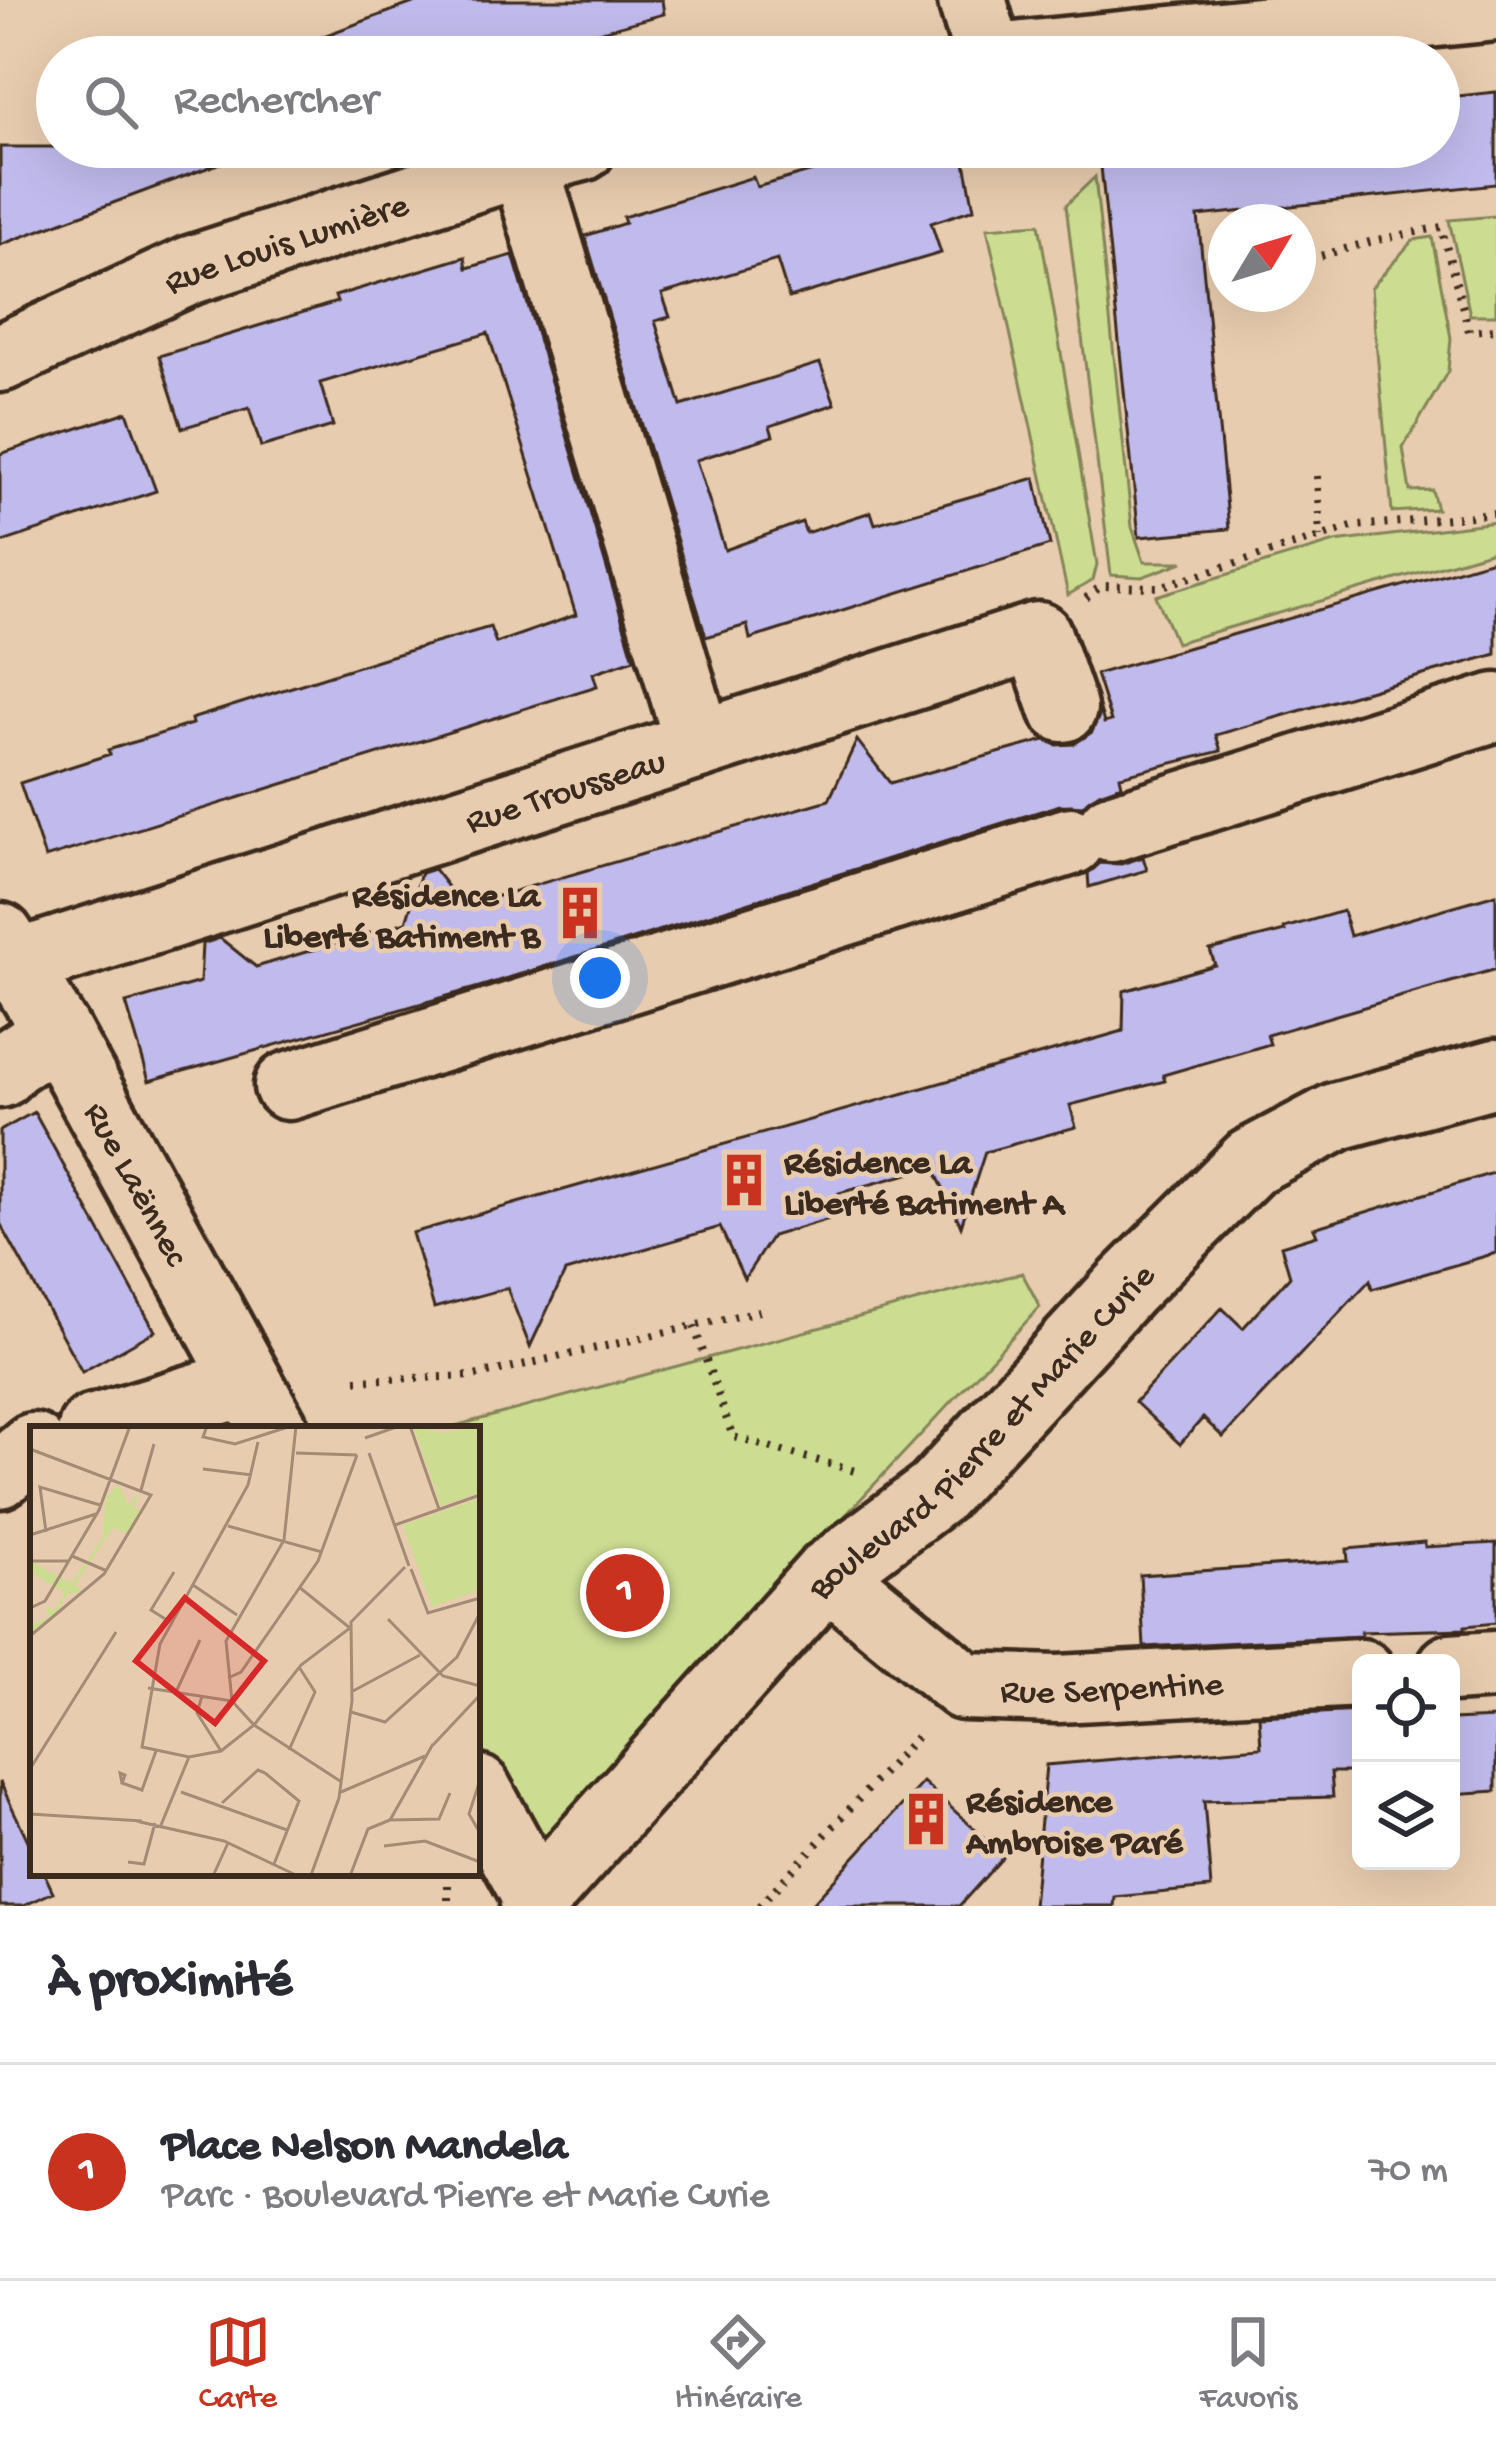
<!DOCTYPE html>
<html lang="fr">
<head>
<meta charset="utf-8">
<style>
	body { margin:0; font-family:"Gochi Hand",sans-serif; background:#f7f7f7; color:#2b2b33 }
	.controls { position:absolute; right:36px; bottom:36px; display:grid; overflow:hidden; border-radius:18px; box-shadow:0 12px 48px #0002 }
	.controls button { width:108px; height:108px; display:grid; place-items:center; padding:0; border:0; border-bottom:3px solid #e1e1e2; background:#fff; color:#2b2b33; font:60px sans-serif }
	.compass { position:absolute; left:1208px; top:204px; width:108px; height:108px; border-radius:50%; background:#fff; box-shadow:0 12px 48px #0002; rotate:52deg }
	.you { position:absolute; left:600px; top:978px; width:42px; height:42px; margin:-30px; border:9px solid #fff; border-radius:50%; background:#1a73e8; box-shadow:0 0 0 18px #1a73e833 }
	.badge { display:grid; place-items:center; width:78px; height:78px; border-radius:50%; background:#c8321e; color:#fff; font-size:39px; font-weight:700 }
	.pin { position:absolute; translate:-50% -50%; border:6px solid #fff; box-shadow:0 3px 12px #0006 }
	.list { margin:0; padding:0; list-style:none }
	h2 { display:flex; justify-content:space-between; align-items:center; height:156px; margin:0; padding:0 48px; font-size:51px }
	h2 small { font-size:39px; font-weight:400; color:#7c7c81 }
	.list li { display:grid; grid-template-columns:78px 1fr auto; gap:36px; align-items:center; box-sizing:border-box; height:216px; padding:0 48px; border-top:3px solid #e1e1e2 }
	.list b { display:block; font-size:45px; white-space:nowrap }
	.list p { margin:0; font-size:39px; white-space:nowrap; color:#7c7c81 }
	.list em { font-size:39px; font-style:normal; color:#7c7c81 }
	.icon { flex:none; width:66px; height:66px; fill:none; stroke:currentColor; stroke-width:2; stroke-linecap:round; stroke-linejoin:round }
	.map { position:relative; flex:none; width:1496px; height:1906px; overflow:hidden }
	.search { position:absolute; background:#fff; box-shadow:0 12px 48px #0002; left:36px; right:36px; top:36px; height:132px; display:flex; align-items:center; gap:30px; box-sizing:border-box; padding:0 42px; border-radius:66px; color:#7c7c81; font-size:45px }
	.sheet { height:372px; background:#fff }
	nav { display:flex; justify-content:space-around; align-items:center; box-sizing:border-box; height:168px; border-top:3px solid #e1e1e2; background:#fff; font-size:33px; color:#7c7c81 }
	nav a { display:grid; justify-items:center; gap:6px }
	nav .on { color:#c8321e }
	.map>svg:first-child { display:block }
	.green { fill:#ccdd92; stroke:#848458; stroke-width:3 }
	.building { fill:#c1bbed; stroke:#3b2a1e; stroke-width:3 }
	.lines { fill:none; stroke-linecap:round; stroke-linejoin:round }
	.minor-casing { stroke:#3b2a1e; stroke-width:75 }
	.path { stroke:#3b2a1e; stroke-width:8; stroke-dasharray:3 9; stroke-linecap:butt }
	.minor { stroke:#e8ccaf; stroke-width:66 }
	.labels { text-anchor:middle; stroke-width:9; stroke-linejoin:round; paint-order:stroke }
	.street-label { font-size:36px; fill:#3b2a1e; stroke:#e8ccaf }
	.poi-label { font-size:36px; font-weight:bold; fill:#3b2a1e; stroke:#e8ccaf; text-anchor:start }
	.inset-road { fill:none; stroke:#a38b75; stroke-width:3 }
	.view { fill:#d62828; fill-opacity:0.15; stroke:#d62828; stroke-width:6 }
	.inset-edge { fill:none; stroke:#3b2a1e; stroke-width:6 }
</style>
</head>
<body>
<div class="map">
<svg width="1496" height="1906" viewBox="0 0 1496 1906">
	<rect width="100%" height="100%" fill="#e8ccaf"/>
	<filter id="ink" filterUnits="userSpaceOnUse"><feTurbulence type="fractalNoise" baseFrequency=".00833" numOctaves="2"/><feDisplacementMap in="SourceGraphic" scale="24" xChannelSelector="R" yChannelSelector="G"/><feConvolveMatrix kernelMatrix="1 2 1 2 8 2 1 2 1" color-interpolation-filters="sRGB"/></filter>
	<g filter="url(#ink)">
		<path class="green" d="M1095,177L1132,527L1144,562H1183L1142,577L1111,575L1066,205Z
			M1496,216V315H1470L1449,220Z
			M1039,224L1097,564L1093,580L1068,595L987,228Z
			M1432,237L1451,338L1448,371L1403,448L1410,491L1432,490L1437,509L1392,512L1371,288L1413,240Z
			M1496,522V550L1176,643L1156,596L1335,542Z
			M1022,1273L1040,1307L546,1836L506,1814L477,1757V1429H444Z"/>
		<path class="building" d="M421,0H662L664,14L507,57H281L280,52Z
			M1496,92V184L1198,216L1229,529L1139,537L1099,147H1439V98Z
			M0,147H249L250,152L0,245Z
			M897,147H962L974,209L931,223L941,253L789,298L777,260L662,294L670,317L655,321L681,406L820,363L835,404L770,426L773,436L696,460L725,550L802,522L806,533L871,512L875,524L1035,478L1050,545L750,639L747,625L706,637L585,236L625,223L623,217L753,177L757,187Z
			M513,255L634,659L593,673L597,686L45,858L20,783L110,754L108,750L192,724L191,719L387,657L490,627L496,643L576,615L488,333L320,383L333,426L261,447L249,408L182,428L159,356L337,302L335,296L465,257L467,268Z
			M127,412L156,491L0,543V454Z
			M1496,559V654L1216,735L1221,751L1120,776L1122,785L1099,793L1082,806L1060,805L479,987L149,1081L126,1003L200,982L202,944L220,938L256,967L406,922L421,873L434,869L463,906L829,800L857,740L890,783L1045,740L1057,745L1074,744L1092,732L1099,716V706L1104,723L1111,721L1096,674Z
			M1143,857L1147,870L1089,887L1088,873L1100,863L1121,864Z
			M1496,894V969L1267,1035L1270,1044L1163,1075L1165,1081L1070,1105L1076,1127L985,1152L961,1226L933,1167L839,1193L846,1214L772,1236L744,1279L720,1227L565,1272L530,1347L507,1288L434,1308L412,1233L1123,1031L1124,991L1215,965L1210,950L1285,931L1284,928L1343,911L1350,936Z
			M34,1112L155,1331L82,1372L0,1223V1131Z
			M1496,1172V1253L1372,1289L1370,1280L1223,1437L1203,1418L1180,1444L1135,1402L1222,1308L1243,1328L1290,1276L1281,1246L1317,1235L1314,1228Z
			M1425,1542V1547L1496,1543V1623L1465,1626V1629L1361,1632V1636L1144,1647L1140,1575L1348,1561L1347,1549Z
			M1361,1711V1755H1356V1772H1331L1333,1797L1204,1801L1211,1888L1115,1897L1114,1906H1033L1046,1765L1261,1747L1259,1716Z
			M1496,1718V1791L1451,1794V1720Z
			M0,1782L33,1851V1873H44L53,1892L23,1906H0Z
			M923,1782L1004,1856L959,1906H810Z"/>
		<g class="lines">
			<defs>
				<g id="minor">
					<path d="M972,0L989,57"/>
					<path d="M1005,57L1496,7"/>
					<path d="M524,162L699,745"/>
					<path id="s1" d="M0,358L191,270L524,162L582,147"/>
					<path d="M1111,828L1496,707"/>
					<path id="s2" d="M0,937L57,1032L274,1429"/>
					<path id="s3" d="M16,964L1038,636L1063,708"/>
					<path d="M0,1074L10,1063L57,1032"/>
					<path d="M288,1086L1071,841"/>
					<path d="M92,1429L248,1382"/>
					<path d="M0,1474L33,1447"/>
					<path id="s4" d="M828,1574L964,1686L1058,1689L1361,1673"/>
					<path d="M1451,1668L1496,1665"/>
					<path d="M477,1789L537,1898"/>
					<path id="s5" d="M534,1906L537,1898L828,1574L936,1493L1126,1287L1251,1162L1338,1116L1496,1073"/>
				</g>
			</defs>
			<use href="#minor" class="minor-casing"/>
			<path class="path" d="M1298,262L1377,240L1441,227L1469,331L1496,329
				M1317,476L1320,537
				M1086,598L1101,586L1159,587L1355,526L1496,514
				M694,1326L733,1437L862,1473
				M356,1380L474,1376L768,1309
				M448,1873V1906
				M759,1906L922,1731"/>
			<use href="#minor" class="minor"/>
		</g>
	</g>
	<defs>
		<symbol id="building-bare" viewBox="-9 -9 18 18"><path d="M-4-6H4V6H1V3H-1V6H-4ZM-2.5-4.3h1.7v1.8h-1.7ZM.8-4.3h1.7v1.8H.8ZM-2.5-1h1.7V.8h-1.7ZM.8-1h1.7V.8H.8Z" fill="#c8321e" stroke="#e8ccaf" stroke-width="2.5" paint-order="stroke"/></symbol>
	</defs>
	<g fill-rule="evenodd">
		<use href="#building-bare" x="542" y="875" width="76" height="76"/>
		<use href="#building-bare" x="706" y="1142" width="76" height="76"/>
		<use href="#building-bare" x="888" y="1781" width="76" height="76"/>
	</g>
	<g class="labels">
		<g class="street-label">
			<text dy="13" stroke="none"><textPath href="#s1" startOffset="309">Rue Louis Lumière</textPath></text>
			<text dy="13" stroke="none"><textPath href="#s3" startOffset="576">Rue Trousseau</textPath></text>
			<text dy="13" stroke="none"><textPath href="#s2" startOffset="282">Rue Laënnec</textPath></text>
			<text dy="13" stroke="none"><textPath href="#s5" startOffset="654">Boulevard Pierre et Marie Curie</textPath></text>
			<text dy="13" stroke="none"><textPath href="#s4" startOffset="324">Rue Serpentine</textPath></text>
		</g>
		<g class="poi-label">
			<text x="540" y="905" text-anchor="end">Résidence La<tspan x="540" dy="41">Liberté Batiment B</tspan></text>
			<text x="784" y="1172">Résidence La<tspan x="784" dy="41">Liberté Batiment A</tspan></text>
			<text x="966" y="1811">Résidence<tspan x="966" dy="41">Ambroise Paré</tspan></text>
		</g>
	</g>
	<g transform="translate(30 1426)">
		<rect width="450" height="450" fill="#e8ccaf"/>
		<path d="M383,0L412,7L448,0L450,67L411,80ZM89,58L98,79L110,66L104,82L112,86L100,109L83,102L45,159L54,165L37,169L28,185L2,206L0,198L19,192L16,180L25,184L35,167L0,146V135L41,157L73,112L76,71ZM450,72V164L402,181L373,99Z" fill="#ccdd92"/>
		<path class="inset-road" d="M177,0L173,11L205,18L261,0M380,0L409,83M335,12L369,0M228,16L218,59L130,218L112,321L159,331L191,325L224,299L271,239L320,202L269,161M0,23L121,69L74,148L0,210M266,27L327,29M339,27L379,140M173,43L222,49M111,64L124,18M365,99L450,69M198,100L292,126M16,106L10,61L70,79M0,109L66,88M42,130L77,145M0,135H39M381,143L398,187L450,172M163,159L207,189M0,182L15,175L69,84L100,0M358,193L413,250L450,260M140,196L121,184L144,146M198,252L211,246L288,135L327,29M118,262L202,275M323,265L390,229M146,266L170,214M172,270L167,287L191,325M202,275L196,215L254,114L266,0M202,275L224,299L310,355M321,286L355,296L427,231L450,187M403,319L450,269M259,324L285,266L269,241M0,343L86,206M235,347L269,375L244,438M450,354L439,388L450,407M92,357L90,347L95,349L92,357L112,364L126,325M151,366L257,404M311,366L395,330M192,377L228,344L235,347M0,388L112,395M360,394L409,393L420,367M106,395L194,415L268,450M131,399L159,331M354,420L395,415L450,436M98,436L114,438L125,397M281,449L309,372L322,275L321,196L375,141M183,450L198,417M320,450L338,403L360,394L403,318"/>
		<path class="view" d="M155,172L234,235L185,297L106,235Z"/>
		<rect width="450" height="450" class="inset-edge"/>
	</g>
</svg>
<div class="controls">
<button><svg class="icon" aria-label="locate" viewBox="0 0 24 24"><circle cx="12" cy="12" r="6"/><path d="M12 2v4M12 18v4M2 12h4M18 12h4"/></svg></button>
<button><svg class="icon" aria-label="layers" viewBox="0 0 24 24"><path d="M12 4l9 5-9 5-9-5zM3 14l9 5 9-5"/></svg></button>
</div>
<svg class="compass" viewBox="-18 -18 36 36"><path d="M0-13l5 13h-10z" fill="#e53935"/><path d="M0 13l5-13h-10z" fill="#7c7c81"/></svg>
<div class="you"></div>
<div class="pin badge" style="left:625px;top:1593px">1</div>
<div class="search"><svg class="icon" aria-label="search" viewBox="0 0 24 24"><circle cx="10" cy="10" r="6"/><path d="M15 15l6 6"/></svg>Rechercher</div>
</div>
<section class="sheet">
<h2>À proximité<small></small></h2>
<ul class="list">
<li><span class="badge">1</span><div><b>Place Nelson Mandela</b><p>Parc · Boulevard Pierre et Marie Curie</p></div><em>70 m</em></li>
</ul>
</section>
<nav>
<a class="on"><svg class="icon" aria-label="map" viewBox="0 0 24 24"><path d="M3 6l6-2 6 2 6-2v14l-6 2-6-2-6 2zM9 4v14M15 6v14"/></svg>Carte</a>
<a><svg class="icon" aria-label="directions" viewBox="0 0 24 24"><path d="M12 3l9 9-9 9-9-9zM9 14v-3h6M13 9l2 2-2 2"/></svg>Itinéraire</a>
<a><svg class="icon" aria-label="saved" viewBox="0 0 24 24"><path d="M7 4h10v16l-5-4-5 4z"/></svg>Favoris</a>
</nav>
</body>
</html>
